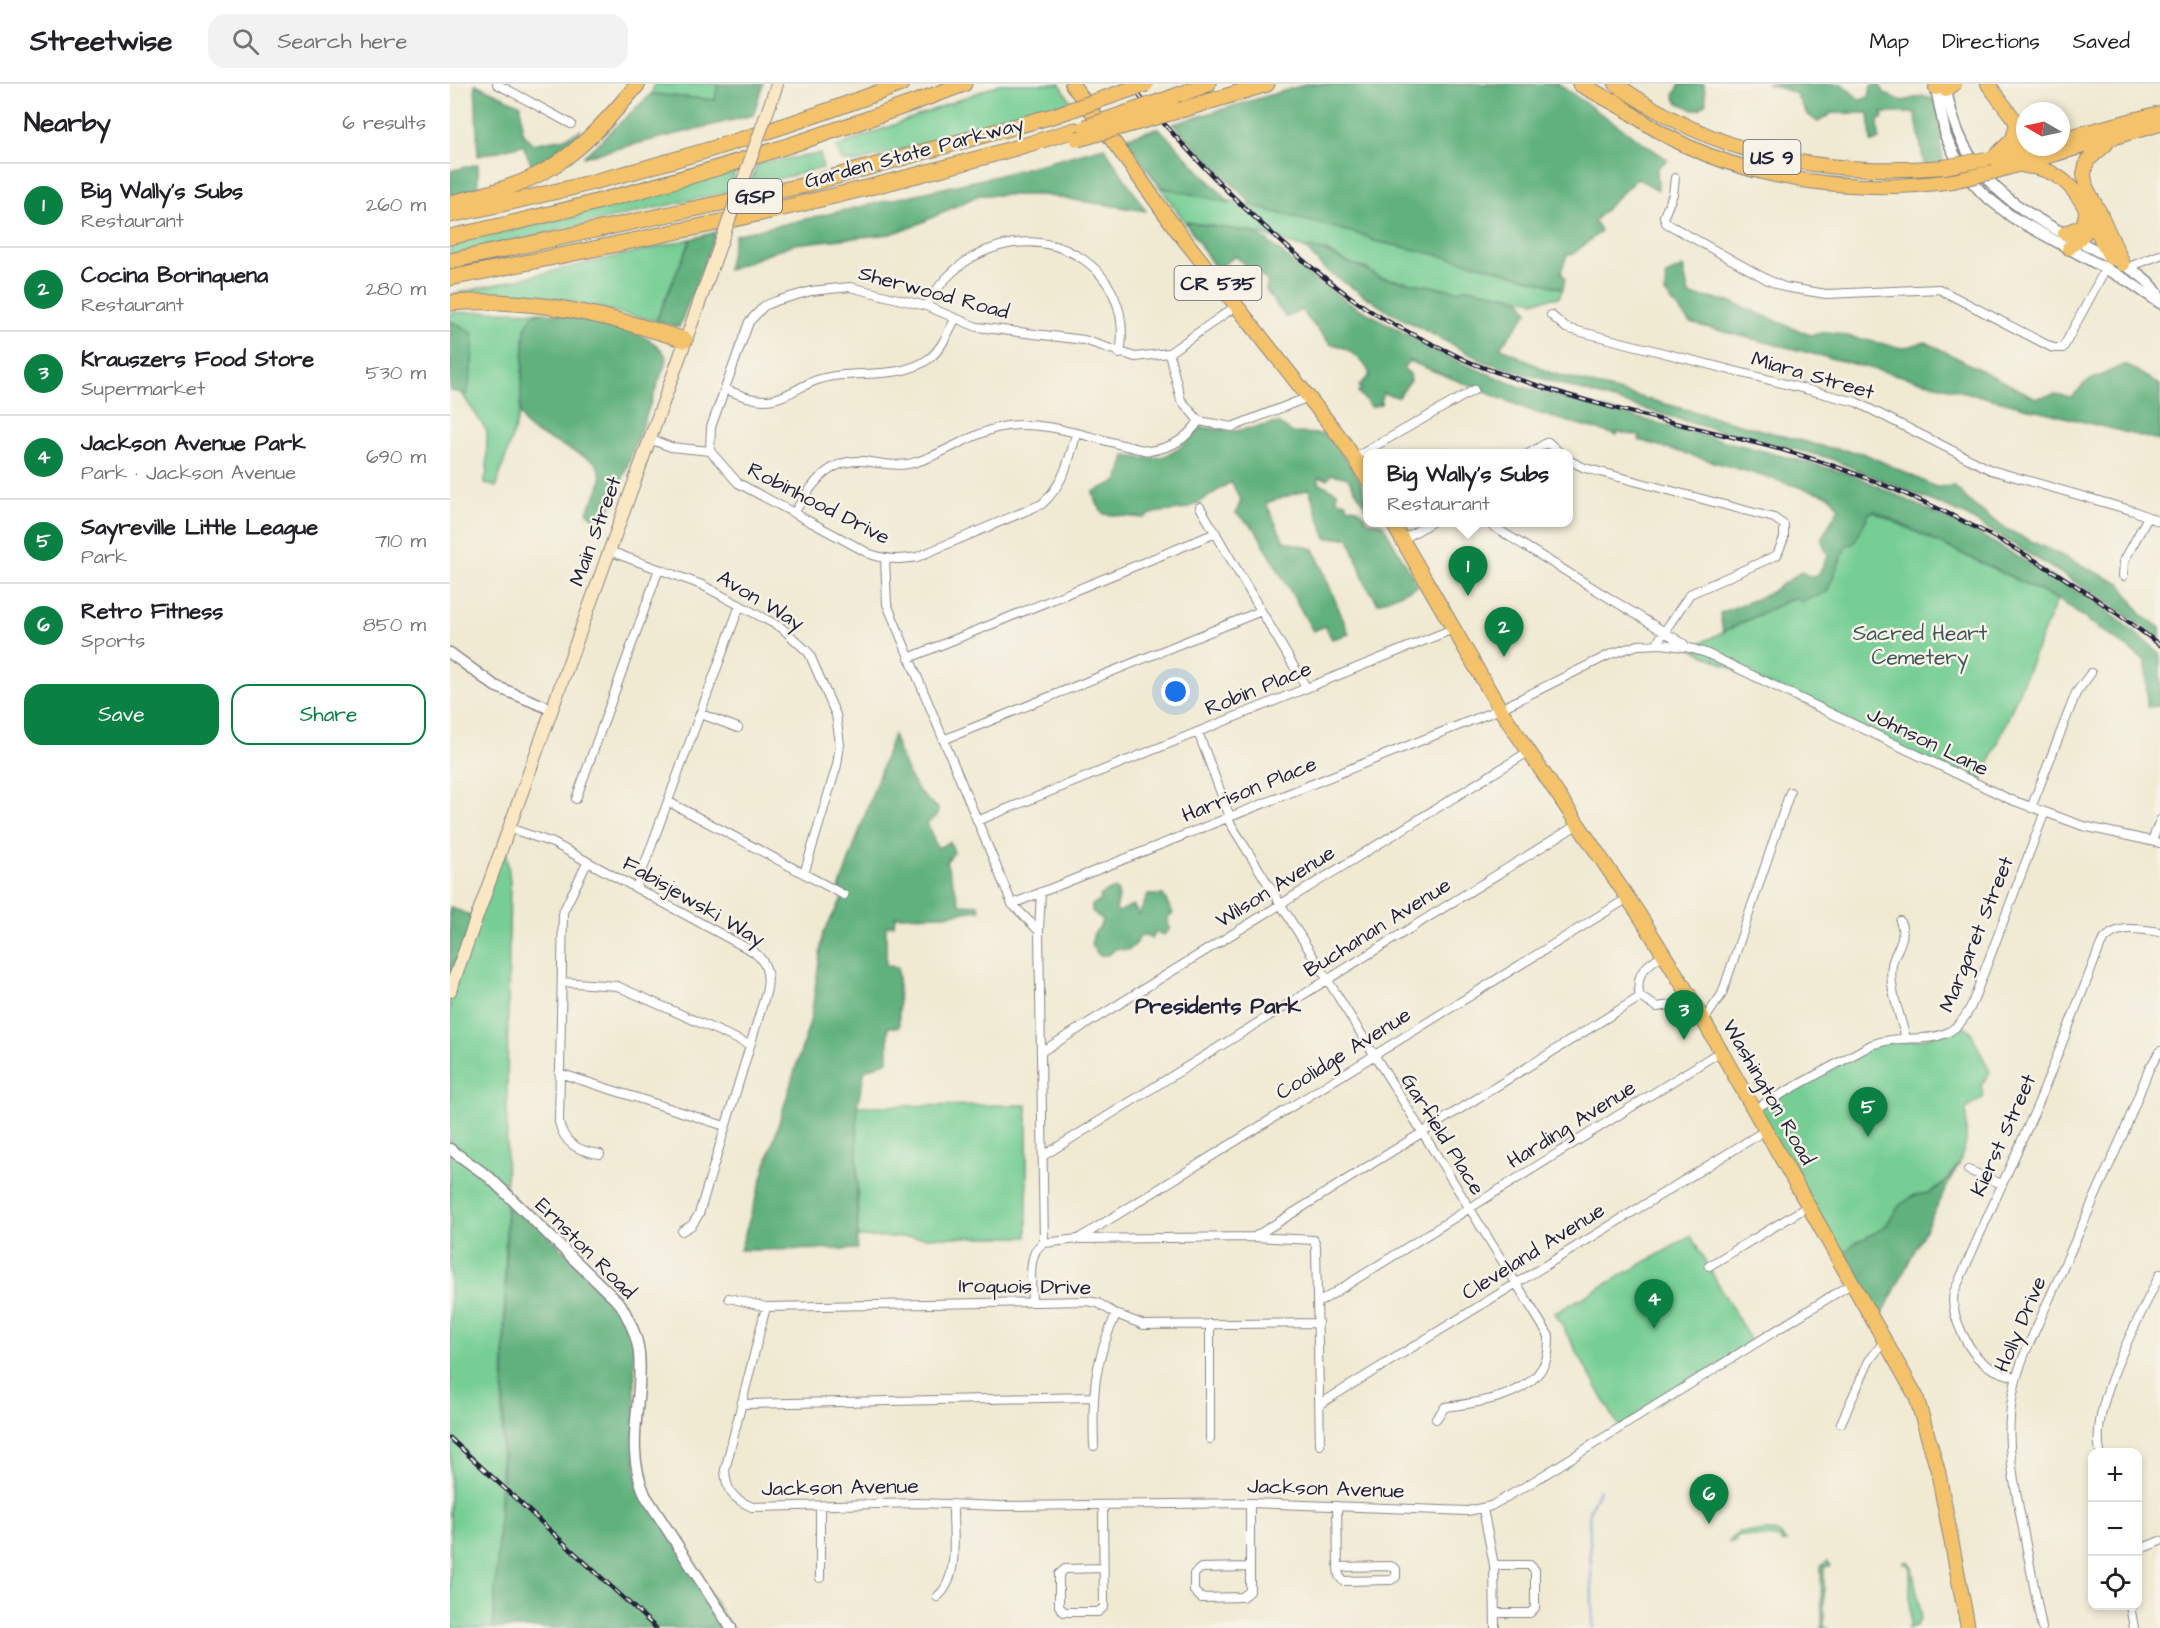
<!DOCTYPE html>
<html lang="en">
<head>
<meta charset="utf-8">
<style>
	body { margin:0; font-family:"Architects Daughter",sans-serif; background:#f2f2f2; color:#202124 }
	.controls { position:absolute; right:18px; bottom:18px; display:grid; overflow:hidden; border-radius:12px; box-shadow:0 3px 9px #0003 }
	.controls button { width:54px; height:54px; display:grid; place-items:center; padding:0; border:0; border-bottom:2px solid #e0e0e0; background:#fff; color:#202124; font:30px sans-serif }
	.compass { position:absolute; left:1566px; top:18px; width:54px; height:54px; border-radius:50%; background:#fff; box-shadow:0 3px 9px #0003; rotate:279deg }
	.you { position:absolute; left:726px; top:608px; width:21px; height:21px; margin:-15px; border:4px solid #fff; border-radius:50%; background:#1a73e8; box-shadow:0 0 0 9px #1a73e833 }
	.badge { display:grid; place-items:center; width:39px; height:39px; border-radius:50%; background:#0b8043; color:#fff; font-size:20px; font-weight:700 }
	.pin { position:absolute; translate:-50% -50px; filter:drop-shadow(0 2px 3px #0008) }
	.pin::after { content:''; position:absolute; top:32px; width:21px; height:18px; background:inherit; clip-path:polygon(0 0,100% 0,50% 100%) }
	.popup { position:absolute; left:913px; top:365px; width:210px; height:78px; box-sizing:border-box; display:grid; place-content:center; border-radius:12px; background:#fff; filter:drop-shadow(0 2px 4px #0005); font-size:20px; white-space:nowrap; color:#757577 }
	.popup b { font-size:22px; color:#202124 }
	.popup::after { content:''; position:absolute; left:50%; top:100%; margin-left:-12px; border:12px solid transparent; border-top-color:#fff }
	.list { margin:0; padding:0; list-style:none }
	h2 { display:flex; justify-content:space-between; align-items:center; height:78px; margin:0; padding:0 24px; font-size:26px }
	h2 small { font-size:20px; font-weight:400; color:#757577 }
	.list li { display:grid; grid-template-columns:39px 1fr auto; gap:18px; align-items:center; box-sizing:border-box; height:84px; padding:0 24px; border-top:2px solid #e0e0e0 }
	.list b { display:block; font-size:22px; white-space:nowrap }
	.list p { margin:0; font-size:20px; white-space:nowrap; color:#757577 }
	.list em { font-size:20px; font-style:normal; color:#757577 }
	.actions { display:flex; gap:12px; padding:18px 24px }
	.actions a { flex:1; padding:14px 0; border:2px solid #0b8043; border-radius:18px; text-align:center; font-size:21px; color:#0b8043 }
	.actions .main { background:#0b8043; color:#fff }
	.icon { flex:none; width:33px; height:33px; fill:none; stroke:currentColor; stroke-width:2; stroke-linecap:round; stroke-linejoin:round }
	.map { position:relative; flex:none; width:1710px; height:1544px; overflow:hidden }
	header { display:flex; align-items:center; gap:36px; box-sizing:border-box; height:84px; padding:0 30px; background:#fff; border-bottom:2px solid #e0e0e0 }
	header strong { font-size:28px }
	nav { display:flex; gap:33px; margin-inline-start:auto; font-size:21px }
	.search { width:420px; height:54px; background:#f2f2f2; display:flex; align-items:center; gap:15px; box-sizing:border-box; padding:0 21px; border-radius:18px; color:#757577; font-size:22px }
	main { display:flex }
	aside { flex:1; background:#fff }
	.map>svg:first-child { display:block }
	.green { fill:#76ce94; stroke:#4c7868; stroke-width:1.5 }
	.forest { fill:#60b17e; stroke:#416a5c; stroke-width:1.5 }
	.lines { fill:none; stroke-linecap:round; stroke-linejoin:round }
	.stream { stroke:#6f9dd7; stroke-width:2 }
	.minor-casing { stroke:#898687; stroke-width:10 }
	.tertiary-casing { stroke:#898687; stroke-width:13 }
	.secondary-casing { stroke:#898687; stroke-width:14 }
	.primary-casing { stroke:#898687; stroke-width:16 }
	.trunk-casing { stroke:#898687; stroke-width:16 }
	.motorway-casing { stroke:#898687; stroke-width:17 }
	.minor { stroke:#fff; stroke-width:8 }
	.tertiary { stroke:#fff; stroke-width:10 }
	.secondary { stroke:#fae7c3; stroke-width:12 }
	.primary { stroke:#f3c26a; stroke-width:14 }
	.trunk { stroke:#f3c26a; stroke-width:14 }
	.motorway { stroke:#f3c26a; stroke-width:15 }
	.rail-casing { stroke:#22223b; stroke-width:4.5 }
	.rail { stroke:#f7f3e8; stroke-width:2; stroke-dasharray:7; stroke-linecap:butt }
	.secondary-bridge-casing { stroke:#898687; stroke-width:14; stroke-linecap:butt }
	.trunk-bridge-casing { stroke:#898687; stroke-width:16; stroke-linecap:butt }
	.motorway-bridge-casing { stroke:#898687; stroke-width:17; stroke-linecap:butt }
	.secondary-bridge { stroke:#fae7c3; stroke-width:12 }
	.trunk-bridge { stroke:#f3c26a; stroke-width:14 }
	.motorway-bridge { stroke:#f3c26a; stroke-width:15 }
	.labels { text-anchor:middle; stroke-width:5; stroke-linejoin:round; paint-order:stroke }
	.shield { fill:#f7f3e8; stroke:#62616f; stroke-width:1.5 }
	.shield-label { font-size:20px; font-weight:bold; fill:#22223b }
	.street-label { font-size:21px; fill:#22223b; stroke:#f7f3e8 }
	.park-label { font-size:21px; fill:#3b5656; stroke:#f7f3e8 }
	.neighbourhood-label { font-size:22px; font-weight:bold; fill:#22223b; stroke:#f7f3e8 }
</style>
</head>
<body>
<header>
<strong>Streetwise</strong>
<div class="search"><svg class="icon" aria-label="search" viewBox="0 0 24 24"><circle cx="10" cy="10" r="6"/><path d="M15 15l6 6"/></svg>Search here</div>
<nav><a>Map</a><a>Directions</a><a>Saved</a></nav>
</header>
<main>
<aside>
<h2>Nearby<small>6 results</small></h2>
<ul class="list">
<li><span class="badge">1</span><div><b>Big Wally's Subs</b><p>Restaurant</p></div><em>260 m</em></li>
<li><span class="badge">2</span><div><b>Cocina Borinquena</b><p>Restaurant</p></div><em>280 m</em></li>
<li><span class="badge">3</span><div><b>Krauszers Food Store</b><p>Supermarket</p></div><em>530 m</em></li>
<li><span class="badge">4</span><div><b>Jackson Avenue Park</b><p>Park · Jackson Avenue</p></div><em>690 m</em></li>
<li><span class="badge">5</span><div><b>Sayreville Little League</b><p>Park</p></div><em>710 m</em></li>
<li><span class="badge">6</span><div><b>Retro Fitness</b><p>Sports</p></div><em>850 m</em></li>
</ul>
<div class="actions"><a class="main">Save</a><a>Share</a></div>
</aside>
<div class="map">
<svg width="1710" height="1544" viewBox="0 0 1710 1544">
	<rect width="100%" height="100%" fill="#f7f3e8"/>
	<filter id="ink" filterUnits="userSpaceOnUse"><feTurbulence type="fractalNoise" baseFrequency=".0167" numOctaves="2"/><feDisplacementMap in="SourceGraphic" scale="12" xChannelSelector="R" yChannelSelector="G"/><feConvolveMatrix kernelMatrix="1 2 1 2 8 2 1 2 1" color-interpolation-filters="sRGB"/></filter>
	<filter id="wash" filterUnits="userSpaceOnUse"><feTurbulence type="fractalNoise" baseFrequency=".008" numOctaves="4" result="noise"/><feDisplacementMap in="SourceGraphic" scale="24" xChannelSelector="R" yChannelSelector="G"/><feGaussianBlur stdDeviation="1.35" result="paint"/><feColorMatrix in="noise" values="0 0 0 0 0 0 0 0 0 0 0 0 0 0 0 0 0 1.4 0 .05"/><feComposite in="paint" operator="in"/></filter>
	<g filter="url(#wash)">
		<rect width="100%" height="100%" fill="#f0ead3"/>
		<path class="green" d="M205,0H268L265,16L201,10Z
			M550,0H610L621,18L404,79L392,76L386,63Z
			M370,70L373,84L299,102L308,79Z
			M285,84L281,107L0,171V160L105,136Z
			M710,103L815,124L916,152L924,157C988,169 1051,185 1113,205L1109,213L1085,217L1018,204L1009,207L928,193L918,185L893,177L875,166L855,164L802,148L735,138Z
			M241,155L206,237L94,212L0,211Z
			M49,227L94,228L75,244L70,328L46,403L34,399L37,388V347L12,310H16C22,289 25,264 17,245L0,237V229Z
			M1403,418L1607,515L1530,702L1240,564L1346,513L1361,514Z
			M55,754L60,798C55,1042 58,1286 45,1530L43,1544H0V907Z
			M1511,940L1520,946L1540,988L1531,1001L1534,1013L1516,1025V1058L1509,1081L1499,1094L1479,1109L1465,1111L1450,1121L1434,1144L1404,1160L1390,1173L1304,1025L1421,961L1476,954Z
			M577,1021V1153H408L407,1022Z
			M1241,1152L1303,1261L1169,1343L1105,1229Z
			M1321,1447L1329,1449L1336,1458H1331V1454L1287,1452L1285,1458H1279L1289,1448Z
			M1378,1477L1380,1482L1374,1483V1543L1379,1544H1372L1371,1482Z
			M1458,1477L1462,1483L1471,1529L1470,1536L1464,1544H1455L1460,1543V1481L1454,1479Z"/>
		<path class="forest" d="M25,0L71,21L72,48L82,60L115,54L131,46L126,59L82,82L73,61L28,72Z
			M268,0H313L303,31L133,73L201,10L265,16Z
			M857,0H1108L1218,76L1207,84L1208,106L1187,94L1144,137L1151,147L1122,171H1117L1111,188L1115,194L1113,205C1051,185 988,170 924,157L916,152L805,123L723,40Z
			M1230,0H1254L1256,19L1250,25H1242L1227,18L1224,11Z
			M1317,0H1392L1410,16L1419,13L1421,2L1429,0L1435,10L1453,17L1472,12L1488,16L1496,53L1490,58L1494,83L1475,85L1465,29H1432L1433,35L1428,36L1429,56L1421,58L1419,29H1382L1368,38L1357,30L1345,9Z
			M708,44H709L780,119L710,103L675,54Z
			M654,63L696,127L592,111H529L462,143L440,150L344,160L277,186L285,151L542,93Z
			M28,80V107L0,113V87Z
			M735,138L802,148L819,158L858,191L901,220L1002,275L1068,302L1404,391L1527,449L1649,520L1710,569V622L1697,623L1696,577L1607,515L1424,427L1419,430L1404,459L1396,462L1377,508L1352,518L1345,513L1273,548L1270,529L1316,511L1351,488L1361,493L1369,490L1378,471L1371,455L1389,424L1380,412L1189,356L1190,352L1168,348L1167,351L1087,329L959,277L953,284L960,290V297L948,313L932,309L931,320L921,323L908,308L911,305L909,302L920,291C916,277 894,260 880,260L851,226L836,234L816,206L818,198L807,187H800L786,172L766,185Z
			M266,148L229,243L206,237L241,155Z
			M855,164C871,164 877,169 890,175C904,182 916,183 928,193L1009,207L1017,204L1070,214L1078,228L1050,263L1101,289L1375,363L1413,369L1486,403L1504,402L1522,420L1556,445L1671,500L1691,530L1710,544V555L1645,510L1515,431L1379,374L1255,343L1035,278L936,226L874,185Z
			M1233,183L1239,211L1279,217L1360,251L1379,248L1452,264L1476,258L1586,314L1605,310L1622,313L1636,298L1675,280L1710,301V357L1240,239L1215,209L1216,191Z
			M94,228C124,234 206,243 217,275L163,420L152,432L144,435L137,427C146,411 159,394 144,377L84,348L75,341L70,328L75,244L83,231Z
			M0,237L22,248L24,253C23,264 21,304 16,310L0,307Z
			M828,339L843,349L875,350C892,369 917,398 917,425L898,394L882,390L877,395L869,393V399L887,408V416L896,418L898,424L903,423L911,427L918,438L932,439L968,502L928,519L916,501L899,454H876L859,405L816,419L834,457L864,465L899,550L882,555L875,542L863,547L805,445L786,429L791,416L781,398C767,406 754,417 740,423C725,430 708,424 694,434L654,430L645,417L643,408L668,397L675,372C715,378 724,372 751,343L785,347Z
			M443,651C455,682 459,705 488,724L487,732L477,739L487,764L500,758L504,768L496,778L510,820L528,821L530,826L494,831L445,832L444,841L436,842V882L448,883L449,943H438V977L415,986L407,1022V1165L290,1166L361,934L373,849L394,811L388,808Z
			M667,805L669,813L666,826L669,828L683,821L689,831L698,811H713L723,829L718,833L719,846L714,851L706,848L701,855L696,851L690,852L686,860L678,866L665,865L660,870L650,872L641,861L644,849L650,843L652,836L642,827V821L650,817V812L660,806Z
			M0,823L26,834L0,890Z
			M1509,1079L1427,1241L1390,1173L1404,1160L1434,1144L1450,1121L1465,1111L1479,1109L1489,1103L1499,1094Z
			M57,1111L171,1221L184,1247L186,1390L281,1544H43L53,1375Z"/>
		<g class="lines">
			<path class="stream" d="M1143,1544L1139,1427L1149,1406"/>
		</g>
	</g>
	<g filter="url(#ink)">
		<g class="lines">
			<defs>
				<path id="minor" d="M47,0L121,40
					M1225,94L1223,110L1214,132L1216,139L1318,196L1334,203L1376,210L1489,205L1603,264H1613L1657,182
					M1679,183L1710,171
					M476,222C488,201 502,185 523,173C596,131 686,183 670,270
					M1101,231L1116,244L1406,318L1541,386L1684,427L1710,438
					M719,269L731,316L749,337L782,343L859,313
					M275,305C287,310 301,316 315,316C333,316 350,302 367,296C402,284 448,298 480,274C492,264 498,249 505,235
					M199,355L221,363L260,367L288,399L420,470C437,476 449,476 467,473L592,420C613,401 619,377 626,351
					M260,367L261,343L299,238L314,222L326,217L361,207L400,203L476,222L527,243L634,256L685,273L719,269L786,222
					M1078,370L1098,358L1111,370
					M904,374L1024,306
					M1118,376L1135,384L1324,434L1334,441V454L1327,471L1240,510L1206,560
					M750,423L856,603
					M344,429C360,403 377,375 412,377C427,378 442,383 458,380C488,374 516,352 547,344C593,332 652,359 699,367C722,364 736,355 749,337
					M1036,438L1234,560
					M952,456L982,438
					M159,467L252,501L332,544L359,569L386,631L390,660L387,681L354,790
					M435,475L437,520L562,820L589,847L594,1159C576,1167 582,1201 582,1218
					M1673,492L1674,477L1698,433
					M459,574L766,449
					M251,630L288,644
					M748,648L780,733
					M493,656L811,527
					M126,715L209,485
					M219,718L394,811
					M1581,724L1626,609L1641,589
					M777,734L1099,1252C1099,1260 1099,1269 1096,1276C1082,1313 1028,1319 995,1323L986,1335
					M527,737L1003,545
					M59,744L103,759L304,868C318,879 320,893 316,909L249,1130L242,1141L232,1147
					M1702,757L1710,736
					M137,779L113,828L109,1038C114,1060 128,1067 150,1070
					M186,804L290,521
					M562,820L1050,625L1161,570L1188,561L1212,560L1240,564L1256,569L1559,715L1633,742L1710,759
					M1450,837C1458,855 1445,865 1442,881C1438,904 1451,933 1456,955
					M589,847L591,808
					M1214,870C1196,881 1184,890 1190,913L1207,923L1221,921L1239,911
					M112,898L167,902L300,961
					M1254,936L1272,910L1340,708
					M591,968L1078,668
					M109,989L275,1042
					M1304,1025L1421,961C1463,945 1499,971 1522,920L1594,730
					M593,1072L1127,741
					M1518,1086L1552,1100
					M806,1152L1190,913
					M628,1155L1178,814
					M594,1159L628,1155L805,1153L864,1156L866,1163L870,1361
					M1259,1182L1360,1121
					M279,1214L316,1223L636,1217L648,1219L666,1230L694,1241L868,1239
					M868,1219L1271,967
					M316,1223L275,1386C276,1407 282,1414 302,1423L469,1419L551,1422L800,1419L1018,1427L1041,1422L1081,1399L1404,1198
					M1566,1293C1555,1290 1544,1287 1535,1280C1518,1268 1499,1229 1504,1208L1589,1018L1651,860C1664,839 1689,845 1710,848
					M291,1320L642,1313
					M870,1320L1316,1046
					M1391,1339L1419,1277L1436,1255
					M760,1355V1240
					M644,1362C642,1310 644,1278 666,1230
					M1650,1368C1640,1319 1689,1236 1710,1190
					M653,1421L654,1523L648,1528H614L609,1522V1490L615,1485L653,1484
					M887,1422L888,1483
					M370,1423V1494
					M1033,1425L1044,1481L1045,1544
					M1688,1466L1710,1457
					M1044,1481H1080L1085,1486V1524L1080,1529H1045
					M941,1482L946,1485V1493L941,1496L893,1497L889,1492L888,1483Z
					M800,1483L751,1484L744,1490V1507L751,1514L792,1513L800,1507V1419
					M487,1513C511,1494 502,1448 503,1420
					M1680,1522L1684,1544
					M1592,1544C1585,1509 1579,1475 1572,1440C1560,1377 1550,1331 1575,1269L1674,1048L1699,985L1710,967"/>
				<path id="tertiary" d="M1485,0L1496,53L1513,88L1533,110L1562,133L1678,197L1710,219
					M1495,0C1512,105 1576,130 1663,175C1680,184 1703,196 1710,215
					M0,569L45,602L101,625
					M0,1065L39,1093L171,1221C179,1236 187,1251 189,1269C194,1321 173,1358 195,1411L281,1544"/>
				<path id="secondary" d="M323,12L327,0
					M0,907L268,167"/>
				<path id="primary" d="M622,0L726,145L893,357L918,396
					M942,438L1050,625L1188,829L1239,911L1466,1312L1488,1387L1518,1544"/>
				<path id="trunk" d="M1166,0C1266,72 1372,93 1494,83
					M1538,0L1567,39L1563,55L1543,74
					M1486,4L1488,0
					M1496,6L1504,0
					M1164,16C1255,92 1389,113 1503,97
					M1611,55L1710,29
					M1547,73L1582,63
					M1575,82C1629,86 1638,135 1661,174
					M1543,88L1710,40
					M1648,125L1673,180
					M1615,149L1633,142L1636,129
					M1619,164L1645,139V120L1636,103L1634,90L1637,77L1656,60"/>
				<path id="motorway" d="M1130,0L1172,23
					M723,13L758,0
					M734,25L817,0
					M0,119C97,98 125,75 188,0
					M0,131C154,100 304,56 451,0
					M0,153C174,116 347,63 514,0
					M0,177L351,102L606,31
					M0,194C210,152 420,110 625,46
					M0,219C82,213 158,231 235,256"/>
			</defs>
			<use href="#minor" class="minor-casing"/>
			<use href="#tertiary" class="tertiary-casing"/>
			<use href="#secondary" class="secondary-casing"/>
			<use href="#primary" class="primary-casing"/>
			<use href="#trunk" class="trunk-casing"/>
			<use href="#motorway" class="motorway-casing"/>
			<use href="#minor" class="minor"/>
			<use href="#tertiary" class="tertiary"/>
			<use href="#secondary" class="secondary"/>
			<use href="#primary" class="primary"/>
			<use href="#trunk" class="trunk"/>
			<use href="#motorway" class="motorway"/>
			<defs>
				<path id="rail" d="M679,0C751,83 827,164 919,226C948,245 984,260 1015,276C1037,286 1061,293 1083,300C1165,328 1250,343 1333,366C1469,405 1598,475 1710,561
					M0,1354L206,1544"/>
			</defs>
			<use href="#rail" class="rail-casing"/>
			<use href="#rail" class="rail"/>
			<defs>
				<path id="secondary-bridge" d="M268,167L323,12"/>
				<path id="trunk-bridge" d="M1494,83L1536,75
					M1503,97L1543,88"/>
				<path id="motorway-bridge" d="M606,31L696,0
					M636,43L723,13
					M628,55L734,25"/>
			</defs>
			<use href="#secondary-bridge" class="secondary-bridge-casing"/>
			<use href="#trunk-bridge" class="trunk-bridge-casing"/>
			<use href="#motorway-bridge" class="motorway-bridge-casing"/>
			<use href="#secondary-bridge" class="secondary-bridge"/>
			<use href="#trunk-bridge" class="trunk-bridge"/>
			<use href="#motorway-bridge" class="motorway-bridge"/>
		</g>
	</g>
	<g class="labels">
		<g class="shield">
			<rect x="1293.5" y="56" width="57" height="34" rx="4.5"/>
			<rect x="278" y="95" width="54" height="34" rx="4.5"/>
			<rect x="724.5" y="182" width="87" height="34" rx="4.5"/>
		</g>
		<g class="shield-label">
			<text x="1322" y="80">US 9</text>
			<text x="305" y="119">GSP</text>
			<text x="768" y="206">CR 535</text>
		</g>
		<g class="street-label">
			<text transform="translate(464 68) rotate(-15)" y="7">Garden State Parkway</text>
			<text transform="translate(484 208) rotate(15)" y="7">Sherwood Road</text>
			<text transform="translate(1363 291) rotate(16)" y="7">Miara Street</text>
			<text transform="translate(369 419) rotate(27)" y="7">Robinhood Drive</text>
			<text transform="translate(145 447) rotate(-70)" y="7">Main Street</text>
			<text transform="translate(311 516) rotate(31)" y="7">Avon Way</text>
			<text transform="translate(808 604) rotate(-22)" y="7">Robin Place</text>
			<text transform="translate(1478 657) rotate(26)" y="7">Johnson Lane</text>
			<text transform="translate(799 705) rotate(-22)" y="7">Harrison Place</text>
			<text transform="translate(825 802) rotate(-32)" y="7">Wilson Avenue</text>
			<text transform="translate(244 817) rotate(30)" y="7">Fabisjewski Way</text>
			<text transform="translate(927 843) rotate(-32)" y="7">Buchanan Avenue</text>
			<text transform="translate(1526 850) rotate(-68)" y="7">Margaret Street</text>
			<text transform="translate(893 969) rotate(-32)" y="7">Coolidge Avenue</text>
			<text transform="translate(1319 1008) rotate(60)" y="7">Washington Road</text>
			<text transform="translate(1121 1040) rotate(-32)" y="7">Harding Avenue</text>
			<text transform="translate(993 1050) rotate(58)" y="7">Garfield Place</text>
			<text transform="translate(1553 1051) rotate(-66)" y="7">Kierst Street</text>
			<text transform="translate(136 1164) rotate(45)" y="7">Ernston Road</text>
			<text transform="translate(1083 1167) rotate(-32)" y="7">Cleveland Avenue</text>
			<text transform="translate(575 1202) rotate(1)" y="7">Iroquois Drive</text>
			<text transform="translate(1570 1240) rotate(-67)" y="7">Holly Drive</text>
			<text transform="translate(390 1403) rotate(-1)" y="7">Jackson Avenue</text>
			<text transform="translate(876 1404) rotate(2)" y="7">Jackson Avenue</text>
		</g>
		<g class="park-label">
			<text x="1470" y="556">Sacred Heart<tspan x="1470" dy="24">Cemetery</tspan></text>
		</g>
		<g class="neighbourhood-label">
			<text x="768" y="929">Presidents Park</text>
		</g>
	</g>
</svg>
<div class="controls">
<button>+</button>
<button>−</button>
<button><svg class="icon" aria-label="locate" viewBox="0 0 24 24"><circle cx="12" cy="12" r="6"/><path d="M12 2v4M12 18v4M2 12h4M18 12h4"/></svg></button>
</div>
<svg class="compass" viewBox="-18 -18 36 36"><path d="M0-13l5 13h-10z" fill="#e53935"/><path d="M0 13l5-13h-10z" fill="#757577"/></svg>
<div class="you"></div>
<div class="pin badge" style="left:1018px;top:512px">1</div>
<div class="popup"><b>Big Wally's Subs</b>Restaurant</div>
<div class="pin badge" style="left:1054px;top:573px">2</div>
<div class="pin badge" style="left:1234px;top:956px">3</div>
<div class="pin badge" style="left:1204px;top:1245px">4</div>
<div class="pin badge" style="left:1418px;top:1053px">5</div>
<div class="pin badge" style="left:1259px;top:1440px">6</div>
</div>
</main>
</body>
</html>
